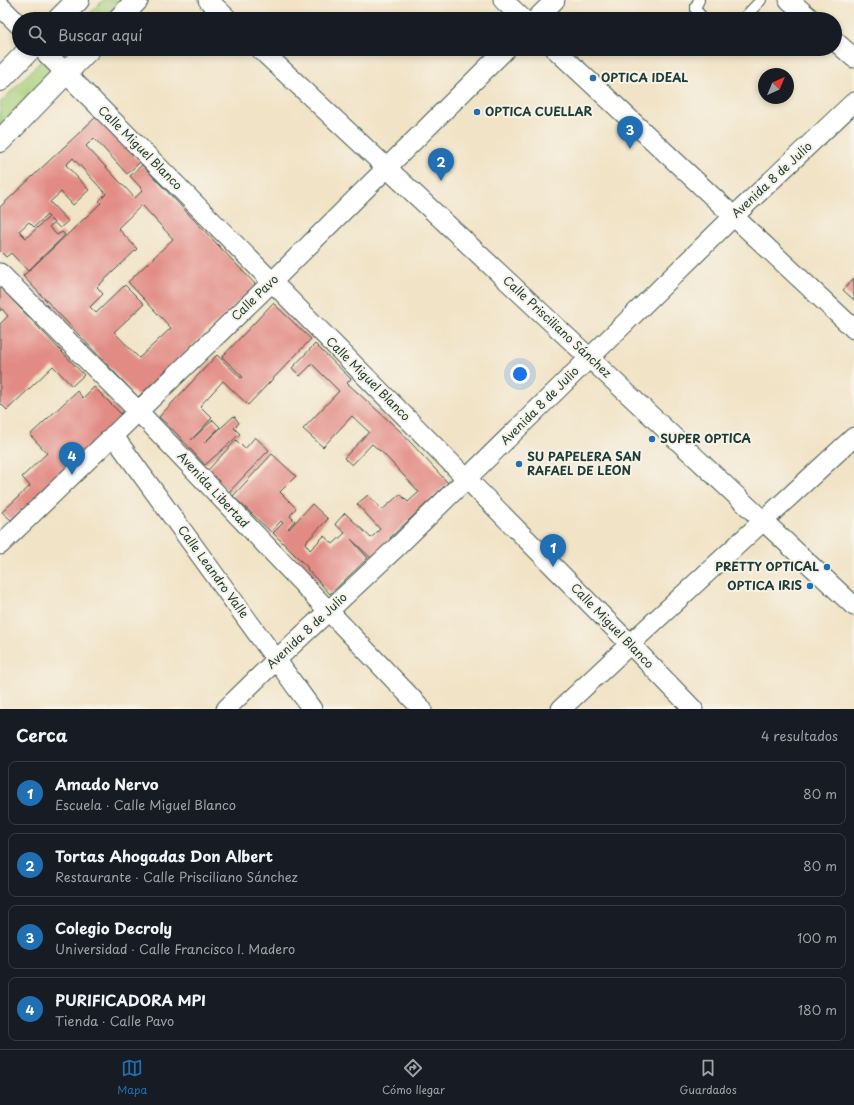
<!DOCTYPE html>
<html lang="es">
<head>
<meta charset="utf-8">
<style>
	body { margin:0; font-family:"Playpen Sans",sans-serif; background:#242831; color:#f1f3f6 }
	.compass { position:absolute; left:758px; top:68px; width:36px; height:36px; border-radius:50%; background:#171b24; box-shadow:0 2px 6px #0003; rotate:44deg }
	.you { position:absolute; left:520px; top:374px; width:14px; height:14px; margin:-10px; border:3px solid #fff; border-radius:50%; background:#1a73e8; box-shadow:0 0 0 6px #1a73e833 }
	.badge { display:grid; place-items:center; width:26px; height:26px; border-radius:50%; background:#1f6fb2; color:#fff; font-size:13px; font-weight:700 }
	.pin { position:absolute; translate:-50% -33px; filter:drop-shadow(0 1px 2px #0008) }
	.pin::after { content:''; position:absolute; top:21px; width:14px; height:12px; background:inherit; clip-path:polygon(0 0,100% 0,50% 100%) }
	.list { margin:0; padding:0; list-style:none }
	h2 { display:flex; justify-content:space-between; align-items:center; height:52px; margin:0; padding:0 16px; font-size:17px }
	h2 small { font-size:13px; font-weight:400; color:#9ea1a6 }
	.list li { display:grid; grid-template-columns:26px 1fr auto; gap:12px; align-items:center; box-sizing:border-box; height:64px; margin:0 8px 8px; padding:0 8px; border:1px solid #363941; border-radius:8px }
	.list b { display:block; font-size:15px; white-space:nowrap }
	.list p { margin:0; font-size:13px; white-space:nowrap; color:#9ea1a6 }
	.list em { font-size:13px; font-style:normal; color:#9ea1a6 }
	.icon { flex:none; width:22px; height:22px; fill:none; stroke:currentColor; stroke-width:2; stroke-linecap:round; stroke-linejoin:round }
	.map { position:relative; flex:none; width:854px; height:709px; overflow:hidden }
	.search { position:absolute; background:#171b24; box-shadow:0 2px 6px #0003; left:12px; right:12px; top:12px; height:44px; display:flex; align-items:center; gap:10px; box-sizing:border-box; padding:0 14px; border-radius:22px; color:#9ea1a6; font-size:15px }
	.sheet { height:340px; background:#171b24 }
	nav { display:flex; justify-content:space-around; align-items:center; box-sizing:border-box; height:56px; border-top:1px solid #363941; background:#171b24; font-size:11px; color:#9ea1a6 }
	nav a { display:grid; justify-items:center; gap:2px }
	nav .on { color:#1f6fb2 }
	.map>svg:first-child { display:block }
	.green { fill:#a7ce78; stroke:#638656 }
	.building { fill:#e28a84; fill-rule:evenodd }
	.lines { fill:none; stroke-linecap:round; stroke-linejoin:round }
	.lane-casing { stroke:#3e564a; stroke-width:12 }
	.street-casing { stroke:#3e564a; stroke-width:21 }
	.primary-casing { stroke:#3e564a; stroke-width:24 }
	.lane { stroke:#fff; stroke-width:10 }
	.street { stroke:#fff; stroke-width:19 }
	.primary { stroke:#fff; stroke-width:22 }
	.poi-dot { fill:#1f6fb2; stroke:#f7f3e8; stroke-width:1.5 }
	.labels { text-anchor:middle; stroke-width:4; stroke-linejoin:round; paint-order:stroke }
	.poi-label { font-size:12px; font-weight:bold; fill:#1f3d34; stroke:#f7f3e8; text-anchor:start }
	.street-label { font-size:12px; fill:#1f3d34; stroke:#f7f3e8 }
</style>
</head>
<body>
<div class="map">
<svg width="854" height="709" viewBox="0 0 854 709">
	<rect width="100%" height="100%" fill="#f7f3e8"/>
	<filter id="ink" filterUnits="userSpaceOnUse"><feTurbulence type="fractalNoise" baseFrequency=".025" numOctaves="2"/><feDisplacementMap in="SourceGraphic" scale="8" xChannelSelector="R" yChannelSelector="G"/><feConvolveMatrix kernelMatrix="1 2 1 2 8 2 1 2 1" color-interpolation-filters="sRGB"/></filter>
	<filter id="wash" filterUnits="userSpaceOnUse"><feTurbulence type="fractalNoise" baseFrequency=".012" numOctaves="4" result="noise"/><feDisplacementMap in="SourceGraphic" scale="16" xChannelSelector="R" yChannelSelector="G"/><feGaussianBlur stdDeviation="0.9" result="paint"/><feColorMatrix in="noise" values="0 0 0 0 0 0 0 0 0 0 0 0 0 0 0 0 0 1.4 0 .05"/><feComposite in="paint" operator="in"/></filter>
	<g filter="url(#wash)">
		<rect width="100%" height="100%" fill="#f1e3c6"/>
		<path class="green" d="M103,0H131L112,19H84Z
			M46,56L61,71L0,132V103Z"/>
		<g id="blocks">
			<path class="building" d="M97,116L140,162L127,174L94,138L86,146L135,198L143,190L130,176L142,165L256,285L138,397L23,276L101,203L99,201L106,194L73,158L66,165L89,190L73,205L61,192L50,202L68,221L60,228L50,219L54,223L49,227L57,235L62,232L65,235L28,271L11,253L6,257L0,251V207ZM142,205L173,239L128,282L171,328L139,358L114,332L144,304L125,285L96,313L90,307L103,294L97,287L137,249L118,228ZM47,215L49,217L26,238L19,231L29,222L34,227Z
				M854,278V300L843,290Z
				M0,287L84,375L72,386L53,366L7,410L0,403V324L8,316L2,309L0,311Z
				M273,303L311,339L248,405L223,381L200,406L212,418L191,440L213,420L220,427L204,443L234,416L239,423L234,428L240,434L205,465L175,432L159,417L217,355L241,378L243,377L222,357Z
				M315,344L351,379L347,383L399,430L448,483L390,538L391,539L372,559L351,539L368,558L330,594L307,569L308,568L273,533L283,523L281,521L271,532L233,496L272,454L296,476L280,492L296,508L290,516L295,521L288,528L289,529L312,504L328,519L305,543L310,550L324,536L333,544L345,533L335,524L345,513L371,538L380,529L357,504L368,495L382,510L400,494L408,502L419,492L380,450V451L372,444L352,465L344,458L369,432L352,416L323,447L303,429L339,391L312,364L300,376L292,368Z
				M94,387L122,415L11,520L2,512L30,486L22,477L47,453L30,435L77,391L83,398Z
				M255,437L269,450L229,492L207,471L236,440L245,449Z"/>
		</g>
	</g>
	<g filter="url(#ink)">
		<use href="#blocks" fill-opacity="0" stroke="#3e564a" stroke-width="1"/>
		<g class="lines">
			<defs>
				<path id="lane" d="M699,0L696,6V10L704,19
					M743,19L761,0"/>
				<path id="street" d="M208,0L228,19
					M503,0L523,19
					M789,0L811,19
					M0,6L19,25
					M536,19L555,0
					M835,41L854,58
					M42,49L630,644L693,709
					M260,49L854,606
					M555,49L854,329
					M0,273L138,411L422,709
					M113,435L312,709
					M0,545L272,282L506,49
					M226,709L276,660L399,545L734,216L854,102
					M561,709L630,644L854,437"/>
				<path id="primary" d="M59,19L78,0
					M119,19L137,0
					M0,80L30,49
					M0,141L89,49"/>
			</defs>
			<use href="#lane" class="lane-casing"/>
			<use href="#street" class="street-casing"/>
			<use href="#primary" class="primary-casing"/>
			<use href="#lane" class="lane"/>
			<use href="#street" class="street"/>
			<use href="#primary" class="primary"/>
		</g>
	</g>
	<g class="poi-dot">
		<circle cx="593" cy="78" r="4"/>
		<circle cx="477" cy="112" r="4"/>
		<circle cx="652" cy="439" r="4"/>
		<circle cx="519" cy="464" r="4"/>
		<circle cx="827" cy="567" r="4"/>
		<circle cx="810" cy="586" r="4"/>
	</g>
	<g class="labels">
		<g class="poi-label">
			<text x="601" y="82">OPTICA IDEAL</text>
			<text x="485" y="116">OPTICA CUELLAR</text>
			<text x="660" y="443">SUPER OPTICA</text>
			<text x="527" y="461">SU PAPELERA SAN<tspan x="527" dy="14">RAFAEL DE LEON</tspan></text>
			<text x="819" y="571" text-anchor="end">PRETTY OPTICAL</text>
			<text x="802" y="590" text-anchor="end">OPTICA IRIS</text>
		</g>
		<g class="street-label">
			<text transform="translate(140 148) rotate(45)" y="4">Calle Miguel Blanco</text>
			<text transform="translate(772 180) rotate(-43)" y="4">Avenida 8 de Julio</text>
			<text transform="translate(255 298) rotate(-44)" y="4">Calle Pavo</text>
			<text transform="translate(557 327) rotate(43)" y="4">Calle Prisciliano Sánchez</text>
			<text transform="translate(368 379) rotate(45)" y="4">Calle Miguel Blanco</text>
			<text transform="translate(540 406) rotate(-45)" y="4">Avenida 8 de Julio</text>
			<text transform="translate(213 490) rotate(47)" y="4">Avenida Libertad</text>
			<text transform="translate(213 572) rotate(54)" y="4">Calle Leandro Valle</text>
			<text transform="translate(612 626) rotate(46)" y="4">Calle Miguel Blanco</text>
			<text transform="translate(307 631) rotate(-43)" y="4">Avenida 8 de Julio</text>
		</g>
	</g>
</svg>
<svg class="compass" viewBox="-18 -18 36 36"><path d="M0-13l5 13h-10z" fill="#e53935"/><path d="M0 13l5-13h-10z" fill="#9ea1a6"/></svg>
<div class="you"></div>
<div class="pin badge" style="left:553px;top:567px">1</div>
<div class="pin badge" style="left:441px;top:181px">2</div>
<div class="pin badge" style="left:630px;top:149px">3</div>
<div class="pin badge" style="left:72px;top:475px">4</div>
<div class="search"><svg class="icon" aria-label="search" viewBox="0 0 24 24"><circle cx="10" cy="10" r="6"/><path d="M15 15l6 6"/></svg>Buscar aquí</div>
</div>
<section class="sheet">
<h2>Cerca<small>4 resultados</small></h2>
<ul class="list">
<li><span class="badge">1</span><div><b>Amado Nervo</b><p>Escuela · Calle Miguel Blanco</p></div><em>80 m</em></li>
<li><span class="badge">2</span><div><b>Tortas Ahogadas Don Albert</b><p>Restaurante · Calle Prisciliano Sánchez</p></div><em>80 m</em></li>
<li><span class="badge">3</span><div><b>Colegio Decroly</b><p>Universidad · Calle Francisco I. Madero</p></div><em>100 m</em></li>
<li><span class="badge">4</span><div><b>PURIFICADORA MPI</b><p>Tienda · Calle Pavo</p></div><em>180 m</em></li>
</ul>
</section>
<nav>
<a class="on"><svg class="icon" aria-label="map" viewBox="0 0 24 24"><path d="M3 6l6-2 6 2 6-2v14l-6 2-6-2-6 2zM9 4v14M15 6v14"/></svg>Mapa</a>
<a><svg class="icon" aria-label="directions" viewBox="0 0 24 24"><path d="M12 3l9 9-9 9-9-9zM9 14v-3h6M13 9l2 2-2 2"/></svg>Cómo llegar</a>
<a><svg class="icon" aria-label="saved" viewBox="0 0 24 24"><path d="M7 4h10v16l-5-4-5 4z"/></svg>Guardados</a>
</nav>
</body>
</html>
